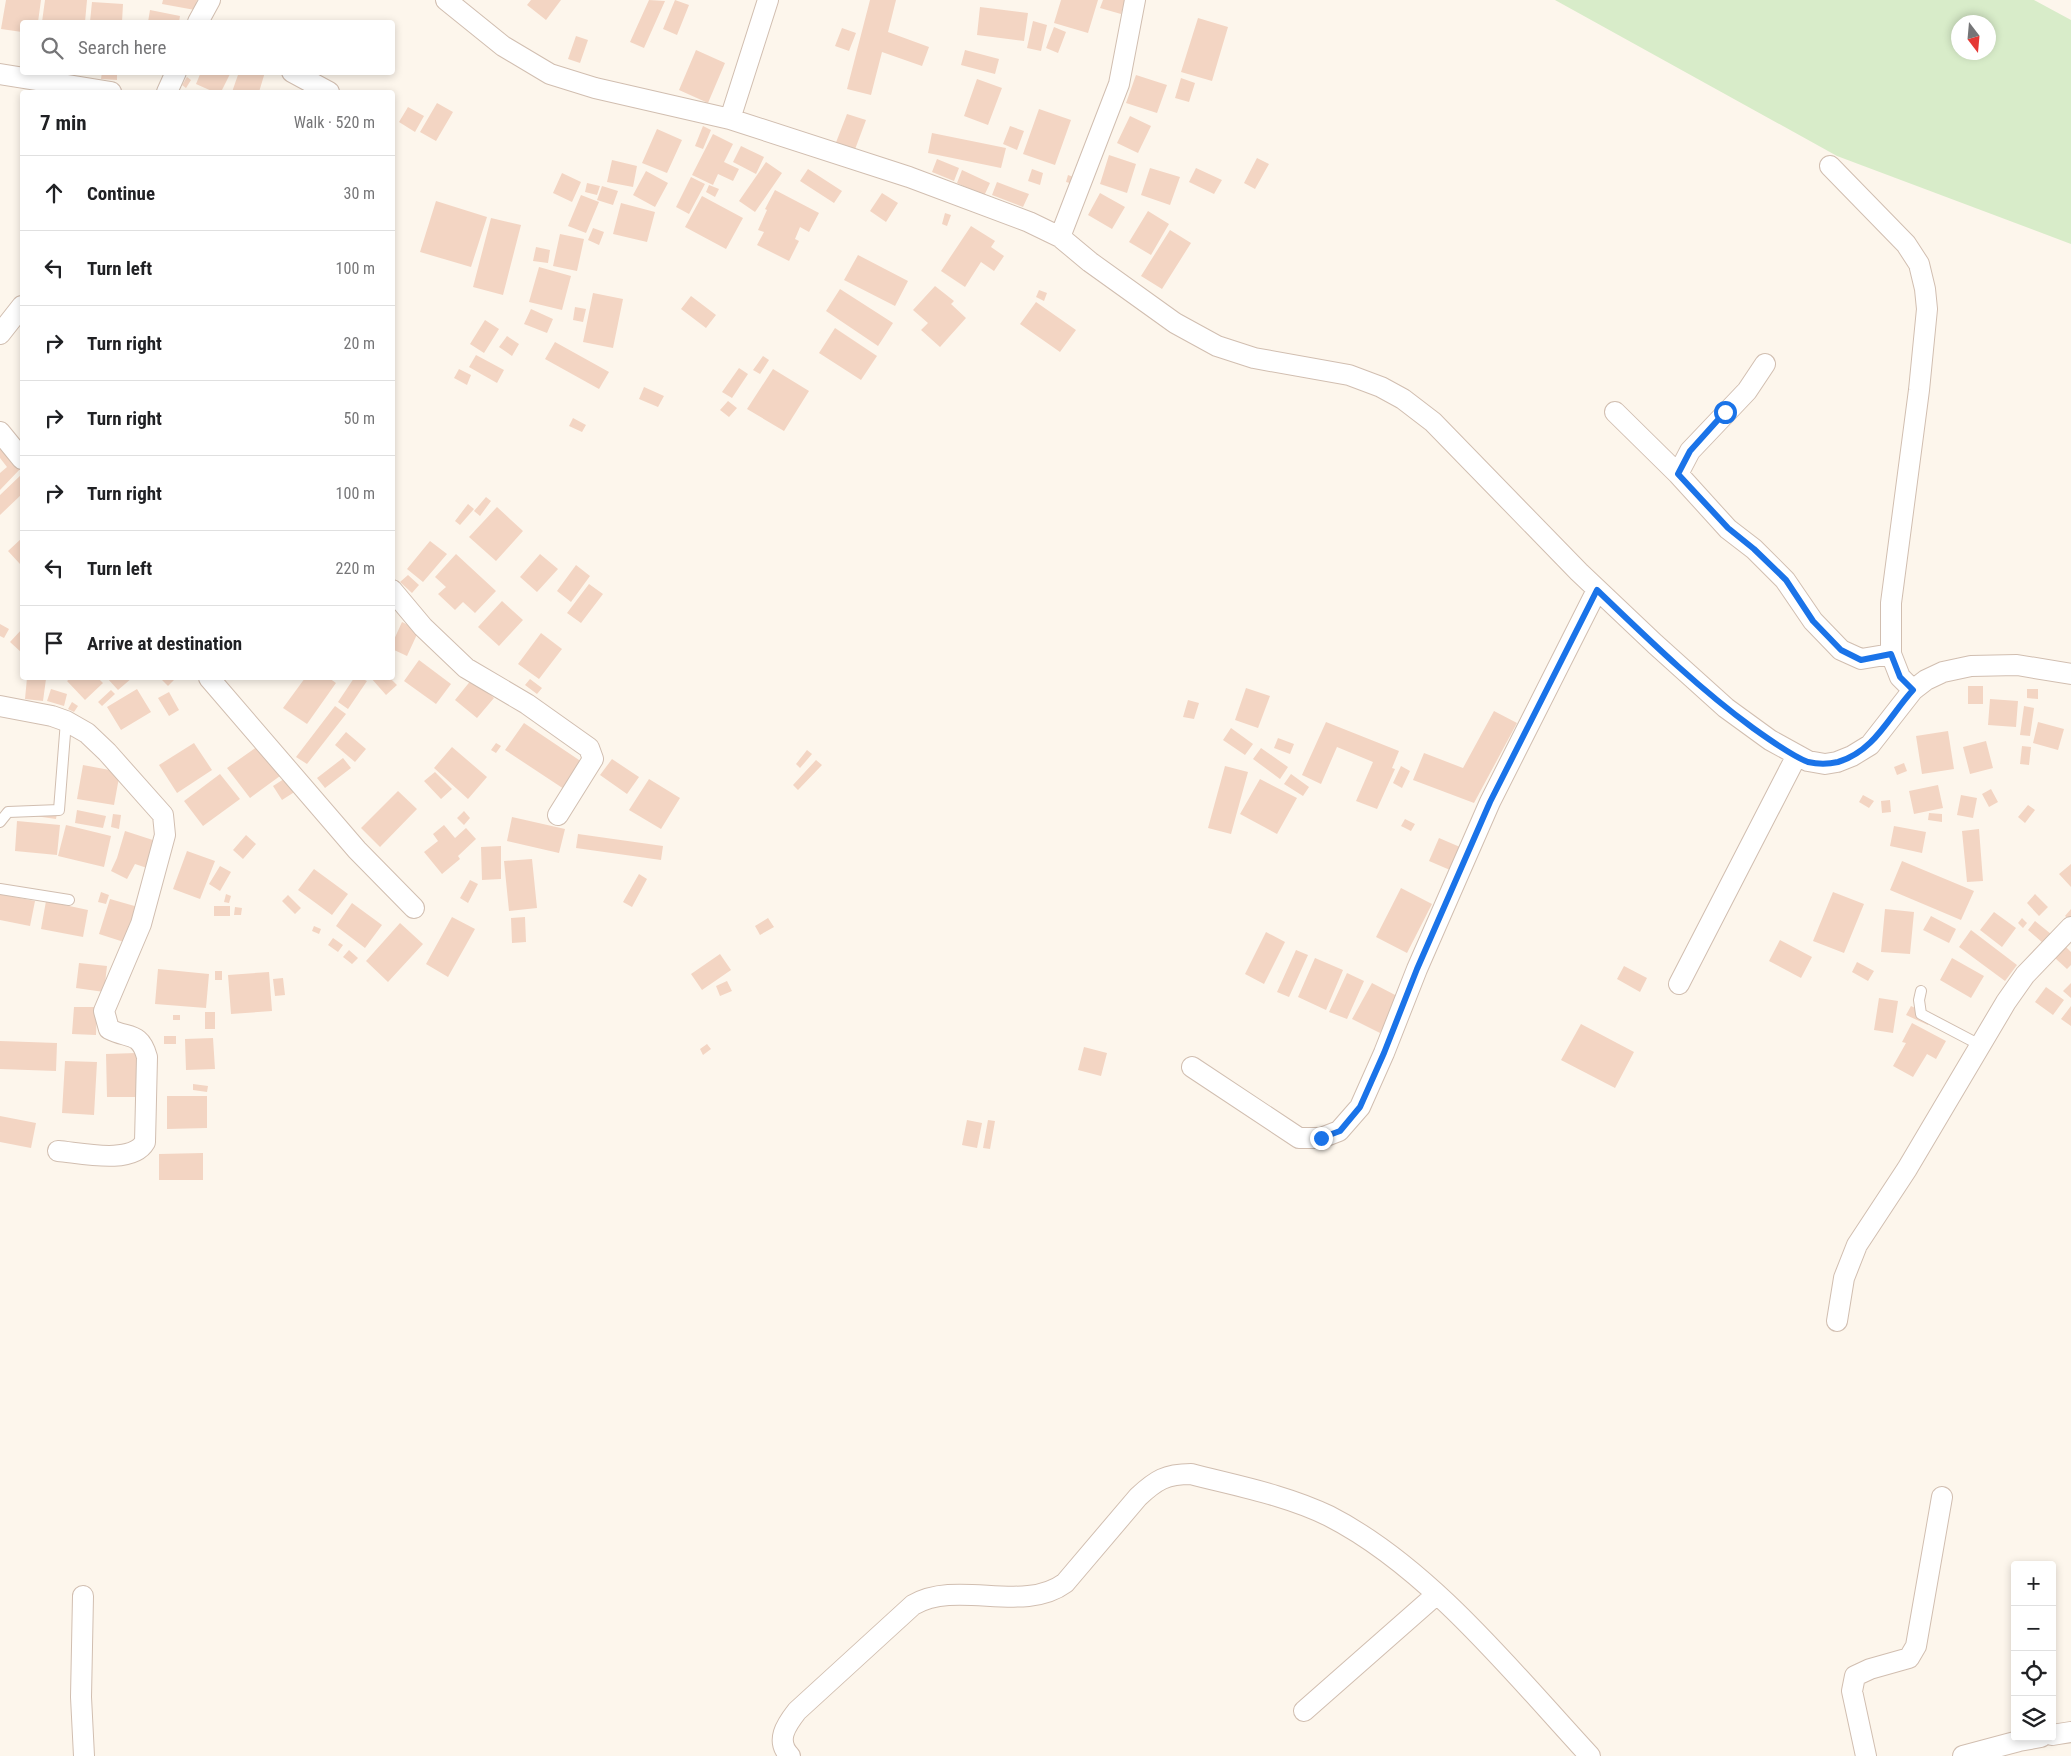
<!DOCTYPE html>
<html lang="en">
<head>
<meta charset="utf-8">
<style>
	body { margin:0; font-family:"Roboto Condensed",sans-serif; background:#f2f2f2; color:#202124 }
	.controls { position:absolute; right:15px; bottom:15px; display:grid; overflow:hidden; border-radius:5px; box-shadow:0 2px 8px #0003 }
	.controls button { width:45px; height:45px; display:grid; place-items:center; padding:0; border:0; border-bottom:1px solid #e0e0e0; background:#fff; color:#202124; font:25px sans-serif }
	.compass { position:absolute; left:1951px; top:15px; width:45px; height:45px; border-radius:50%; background:#fff; box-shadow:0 2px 8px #0003; rotate:164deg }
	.stop { position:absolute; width:15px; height:15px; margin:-11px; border:4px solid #1a73e8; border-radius:50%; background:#fff }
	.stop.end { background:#1a73e8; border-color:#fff; box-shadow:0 1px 5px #0008 }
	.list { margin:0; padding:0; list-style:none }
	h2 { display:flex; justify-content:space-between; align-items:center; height:65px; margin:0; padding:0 20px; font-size:21px }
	h2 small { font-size:16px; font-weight:400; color:#757577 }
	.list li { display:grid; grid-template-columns:32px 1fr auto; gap:15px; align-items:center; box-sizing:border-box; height:75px; padding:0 20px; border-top:1px solid #e0e0e0 }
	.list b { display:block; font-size:19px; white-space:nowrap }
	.list em { font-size:16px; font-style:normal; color:#757577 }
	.icon { flex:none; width:28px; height:28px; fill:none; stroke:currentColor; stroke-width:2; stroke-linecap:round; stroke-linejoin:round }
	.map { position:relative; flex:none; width:2071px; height:1756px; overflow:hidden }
	.search { position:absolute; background:#fff; box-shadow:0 2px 8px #0003; left:20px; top:20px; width:375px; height:55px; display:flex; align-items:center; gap:12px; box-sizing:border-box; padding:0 18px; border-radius:5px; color:#757577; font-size:19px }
	.panel { position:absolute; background:#fff; box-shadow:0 2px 8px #0003; left:20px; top:90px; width:375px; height:590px; border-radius:5px }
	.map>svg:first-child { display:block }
	.green { fill:#d8ecc9; fill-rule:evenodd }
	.building { fill:#f3d5c3 }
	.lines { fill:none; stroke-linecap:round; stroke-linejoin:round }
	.service-casing { stroke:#d1beb0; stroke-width:12 }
	.minor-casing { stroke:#d1beb0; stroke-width:22 }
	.service { stroke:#fff; stroke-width:10 }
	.minor { stroke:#fff; stroke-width:20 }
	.route { stroke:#1a73e8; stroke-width:6 }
</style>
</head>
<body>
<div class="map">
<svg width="2071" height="1756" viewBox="0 0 2071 1756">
	<rect width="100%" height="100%" fill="#fdf6ec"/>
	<path class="green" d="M1555,0H2034L2071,20V244L1837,156ZM1958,22H1988V52H1958Z"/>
	<path class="building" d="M6,0H41L38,22H22V32L1,29Z
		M45,0H87L85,22H42Z
		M163,0H197L195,10L162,4Z
		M531,0H561L546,20L527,5Z
		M649,0L665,1L644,48L630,42Z
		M675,0L689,5L677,35L663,29Z
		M870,0H896L888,32L929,47L922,66L882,52L871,95L847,89Z
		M1061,0H1098L1088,33L1054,23Z
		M1103,0H1125L1121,14L1100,8Z
		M92,2L123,4L122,22H90Z
		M980,7L1028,13L1024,41L977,35Z
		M150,10L180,16L179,22H148Z
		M1198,18L1228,27L1212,81L1181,72Z
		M1033,21L1047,25L1041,51L1027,48Z
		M1054,27L1066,32L1058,53L1046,48Z
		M842,28L856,33L849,51L835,46Z
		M576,36L588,40L580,63L568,59Z
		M696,50L725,63L708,103L679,90Z
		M965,50L999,59L995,74L961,65Z
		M102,72H117V80L101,79Z
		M201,72H231L221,92H214L196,84Z
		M239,72H265L259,92H232Z
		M1136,75L1167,85L1157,113L1126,103Z
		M187,77L191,80L186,88L182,85Z
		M1181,78L1195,83L1189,102L1175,98Z
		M977,79L1002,88L988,125L964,116Z
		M437,103L453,112L436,141L420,132Z
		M408,107L424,116L415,132L399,122Z
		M1039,109L1071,120L1055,165L1023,154Z
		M847,114L866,120L854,152L835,145Z
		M1130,116L1151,126L1138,153L1117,143Z
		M703,126L711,130L703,149L695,146Z
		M1010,126L1024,131L1017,150L1003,144Z
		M657,129L682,140L667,173L642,163Z
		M932,133L1006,148L1001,168L928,153Z
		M713,134L733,144L724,162L739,169L733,181L718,174L713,185L692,175Z
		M741,146L764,157L756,174L733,162Z
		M1109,155L1136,164L1127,193L1100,184Z
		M1257,158L1269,164L1255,189L1244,183Z
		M937,159L959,168L954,181L932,172Z
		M612,160L637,166L633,187L607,182Z
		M766,162L782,173L755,212L739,201Z
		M1150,168L1180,177L1170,205L1141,195Z
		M1196,168L1222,180L1214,194L1189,182Z
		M808,169L842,191L834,203L800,181Z
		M1032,169L1043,173L1040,185L1028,181Z
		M962,170L990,183L984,196L957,183Z
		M646,171L668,183L655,207L633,195Z
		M562,173L581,182L572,202L553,193Z
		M1068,175L1079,179L1077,185L1066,182Z
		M691,177L705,184L689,214L676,207Z
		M997,182L1029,194L1023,207L992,195Z
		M587,183L600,186L597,195L585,192Z
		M709,185L719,189L715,197L706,192Z
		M602,186L618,191L613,205L597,200Z
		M775,190L819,213L809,232L800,227L795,239L799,241L789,261L757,245L764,232L758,230L767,210L765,209Z
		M882,193L898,203L886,222L870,211Z
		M1100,193L1125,207L1112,229L1088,215Z
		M581,195L599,202L586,233L568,226Z
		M702,196L743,218L726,249L685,227Z
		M436,201L487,217L471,267L420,252Z
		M621,203L655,212L647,242L613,234Z
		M1148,211L1169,224L1151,255L1129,242Z
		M945,213L951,215L947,226L942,224Z
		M491,218L521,225L503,295L473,287Z
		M971,226L995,241L991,247L1004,256L994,271L981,262L965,287L941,271Z
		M593,228L604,232L599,245L588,240Z
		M1170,230L1191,243L1162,289L1141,276Z
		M560,234L584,239L577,271L553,266Z
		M536,247L550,250L548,263L533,261Z
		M858,255L908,281L895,306L844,280Z
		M539,267L571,276L562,310L529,302Z
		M935,286L954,301L951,304L966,318L940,347L921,330L928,323L913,310Z
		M840,289L893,323L878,346L826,311Z
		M1039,290L1047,293L1044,301L1036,297Z
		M593,293L623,299L613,348L583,342Z
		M691,296L716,315L706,328L681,309Z
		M1036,302L1076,330L1060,352L1020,324Z
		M575,307L586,309L583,322L573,320Z
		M531,309L553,319L547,333L524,324Z
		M485,320L499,329L484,353L470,344Z
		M835,328L877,356L861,380L819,353Z
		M507,336L519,344L512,356L499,347Z
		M555,342L609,372L599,389L545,359Z
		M476,355L504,370L497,383L469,367Z
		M763,356L769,360L760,374L753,370Z
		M739,368L748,374L732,398L722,392Z
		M459,369L471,375L467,385L454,378Z
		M773,369L809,391L784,431L747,409Z
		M644,387L664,396L658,407L639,399Z
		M728,401L737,408L729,417L720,410Z
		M573,418L586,425L582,432L569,426Z
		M0,439L22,467L0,490V473L7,467L0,458Z
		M22,474V494L0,515V495Z
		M486,497L491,501L480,516L474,511Z
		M468,504L474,509L460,525L455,521Z
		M497,507L523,531L496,561L469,537Z
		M22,538V562L20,564L8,551Z
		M430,541L447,554L423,582L407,569Z
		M456,554L496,591L475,613L463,602L455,610L438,594L446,587L435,577Z
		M540,554L558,569L537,592L520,577Z
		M576,565L590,576L571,602L557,591Z
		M408,575L419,585L412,593L400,582Z
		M589,584L603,594L581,623L567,613Z
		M502,601L523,620L499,646L478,627Z
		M402,622L419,630L407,656L392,649V644Z
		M0,624L9,629L4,638L0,636Z
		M22,629V653L10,642Z
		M541,633L562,649L539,679L518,664Z
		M419,660L451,684L436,704L404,681Z
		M27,678L46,679L43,701L25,699Z
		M71,678H98L103,683L85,700L67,681Z
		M107,678H132L118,690Z
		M160,678H176L168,686Z
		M305,678H329L336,683L307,724L283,708Z
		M354,678H361L367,681L348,709L338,702Z
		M371,678H390L397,685L386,695Z
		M472,679L494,698L477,718L455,700Z
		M530,679L542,688L537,694L525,685Z
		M1968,686H1983V704H1968Z
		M1246,688L1270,696L1258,728L1235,720Z
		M51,689L67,694L64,706L47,701Z
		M137,689L151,712L121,730L107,707Z
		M2027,689H2038V699L2027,698Z
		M111,690L115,694L102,706L98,702Z
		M169,692L179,710L169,716L158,698Z
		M1990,699L2018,701L2016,727L1988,725Z
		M1188,700L1199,703L1194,719L1183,717Z
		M72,702L78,706L74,712L68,709Z
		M335,706L346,714L307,764L296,757Z
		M2024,706L2034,708L2030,736L2020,735Z
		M1494,711L1517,723L1474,803L1413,780L1424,753L1463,768Z
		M1326,722L1399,751L1392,768L1395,769L1377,809L1356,801L1373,762L1337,747L1321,784L1302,775Z
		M2038,722L2064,729L2058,750L2033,743Z
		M524,723L582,762L564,789L505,750Z
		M1231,728L1253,744L1245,755L1223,740Z
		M1948,731L1954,769L1922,774L1916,736Z
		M346,732L366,749L355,762L335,745Z
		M1278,738L1294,744L1290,754L1274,748Z
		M1986,741L1993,768L1970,774L1963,747Z
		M194,743L212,770L177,793L159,765Z
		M496,743L501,746L496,753L491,750Z
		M258,746L280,776L250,798L227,768Z
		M2022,746L2031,747L2029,765L2020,764Z
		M452,747L487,777L468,799L434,768Z
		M1261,748L1288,767L1280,779L1253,759Z
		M807,750L812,754L800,768L796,764Z
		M343,758L351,768L325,788L317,778Z
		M612,759L639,777L627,794L600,775Z
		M816,760L822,765L798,790L793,785Z
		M1904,763L1907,771L1897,775L1894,767Z
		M83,765L120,772L114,805L77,799Z
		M1225,766L1248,772L1231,834L1208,828Z
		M1401,766L1410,771L1402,788L1393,783Z
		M435,772L452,789L441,799L424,781Z
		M220,774L240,799L203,826L184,801Z
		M1291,774L1309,787L1303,796L1284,784Z
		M287,777L296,791L282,800L273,786Z
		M649,779L680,798L661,829L629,810Z
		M1260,779L1297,798L1277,834L1240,814Z
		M1938,785L1943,808L1914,814L1909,791Z
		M1991,789L1998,802L1989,807L1982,794Z
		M398,791L417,809L380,847L361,828Z
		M1863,795L1874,801L1869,808L1859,802Z
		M1961,795L1977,798L1973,818L1957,815Z
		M1890,800L1891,812L1882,813L1881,801Z
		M2028,805L2035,810L2025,823L2018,817Z
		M77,810L106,816L103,828L75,823Z
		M464,811L470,818L464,825L457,818Z
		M57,813L56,819L28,815Z
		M1929,813L1942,814V822L1928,820Z
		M113,814L121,815L119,829L111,827Z
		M512,817L565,829L559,853L507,841Z
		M1405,819L1415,824L1411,831L1401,826Z
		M17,821L60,825L57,855L15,851Z
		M66,825L111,836L104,867L58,856Z
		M444,825L455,838L466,828L476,839L458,856L460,859L442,874L424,852L438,841L433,834Z
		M1894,826L1926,832L1922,853L1890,846Z
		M1979,829L1983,881L1967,882L1962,831Z
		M125,831L159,842L150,869L135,864L127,879L111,871L117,858Z
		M578,834L663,846L661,860L576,848Z
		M246,835L256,844L243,859L233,850Z
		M1439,838L1460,847L1450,870L1429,861Z
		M501,846V879L482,880L481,847Z
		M187,851L215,861L200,899L173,889Z
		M532,859L537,908L509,911L504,861Z
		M1902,861L1974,891L1961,920L1890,890Z
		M2071,864V887L2059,874Z
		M220,866L231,872L220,891L209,884Z
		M314,869L348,894L332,915L298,890Z
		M639,874L647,879L632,907L623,902Z
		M470,880L478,884L468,903L460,898Z
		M1401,888L1432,904L1407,953L1376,937Z
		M101,892L109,895L106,904L98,902Z
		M1833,892L1864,904L1844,953L1813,941Z
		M0,894L35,901L30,926L0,920Z
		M226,894L231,896L229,903L224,902Z
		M2035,894L2048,907L2039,916L2027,903Z
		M288,895L301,908L295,914L282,901Z
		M110,899L138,907L127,943L99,934Z
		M46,901L88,910L83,937L41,929Z
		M352,903L382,925L365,948L336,926Z
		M214,906H230V916H214Z
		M235,907L242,908L241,915H234Z
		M1885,909L1914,912L1910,954L1881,952Z
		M2071,909V921L2065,916Z
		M1994,912L2016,928L2002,947L1980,930Z
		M1931,916L1956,929L1949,943L1923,930Z
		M452,917L475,929L448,977L426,964Z
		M525,917L526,942L512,943L511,918Z
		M768,918L774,927L760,935L755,926Z
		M2022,918L2027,923L2023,928L2018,923Z
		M2035,921L2051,934L2043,943L2028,930Z
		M400,923L423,944L388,982L366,961Z
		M314,926L321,929L319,934L312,931Z
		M1971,930L2017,965L2005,981L1959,947Z
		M1266,932L1285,942L1264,984L1245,974Z
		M333,938L343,945L338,952L328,945Z
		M1780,940L1812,957L1801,978L1769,961Z
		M2066,947L2071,952V965L2067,969L2055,958Z
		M349,950L358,958L352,964L343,957Z
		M1296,950L1308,955L1289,997L1277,992Z
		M720,954L731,970L702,990L691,974Z
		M1315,958L1343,970L1326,1010L1298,997Z
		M1952,958L1984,976L1971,998L1940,980Z
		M1857,962L1874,971L1868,981L1852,972Z
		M79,963L107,966L104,992L76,988Z
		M1624,966L1647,978L1640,992L1617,979Z
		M158,969L209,974L206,1008L155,1004Z
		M215,971H222V980H215Z
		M269,972L272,1011L231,1014L228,975Z
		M1347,973L1364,981L1347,1019L1329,1012Z
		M283,978L285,995L275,996L273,979Z
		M727,981L732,991L720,996L716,986Z
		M1372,983L1399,997L1380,1033L1352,1019Z
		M2071,983V998L2063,991Z
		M2046,987L2064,1000L2053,1015L2035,1002Z
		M1879,998L1898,1001L1893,1033L1874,1030Z
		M1911,1006L1932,1016L1928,1025L1906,1015Z
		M2071,1006V1026L2061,1019Z
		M74,1007H97L96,1035L72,1034Z
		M205,1012H215V1029H205Z
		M173,1015H180V1020H173Z
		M1912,1023L1946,1041L1936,1059L1927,1054L1913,1077L1893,1066L1906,1043L1902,1042Z
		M1581,1024L1634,1052L1615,1088L1561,1060Z
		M164,1036H176V1044H164Z
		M213,1038L215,1069L186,1070L185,1039Z
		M0,1041L57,1043L56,1071L0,1069Z
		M707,1044L711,1049L703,1055L700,1049Z
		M1084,1047L1107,1053L1101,1076L1078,1070Z
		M136,1053V1097H107L106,1054Z
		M65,1061L97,1062L94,1115L62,1113Z
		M193,1084L208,1086L207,1092L193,1090Z
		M167,1096H207V1128L167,1129Z
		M0,1116L36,1123L31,1148L0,1142Z
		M967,1120L982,1123L977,1148L962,1145Z
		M988,1120L995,1121L990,1149L983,1148Z
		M203,1153V1180H159V1154Z"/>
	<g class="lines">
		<defs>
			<path id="service" d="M0,822L8,812L59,810L66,721
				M0,889L69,900
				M1921,991L1919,1000L1921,1014L1980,1045"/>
			<path id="minor" d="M446,0L503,46L550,74L595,88L730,119L909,177L1029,222L1060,237L1090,262L1175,323L1217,346L1254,358L1349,375L1381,387L1403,399L1433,422L1579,572L1655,644L1726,708L1770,740L1808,761L1825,764L1837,762L1852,756L1870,745L1913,690L1926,680L1943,672L1971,666L2017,665L2071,674
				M198,22L210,0
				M292,72L329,92
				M0,74L111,92
				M167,92L176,72
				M730,119L768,0
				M1830,166L1906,244L1919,264L1925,289L1927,309L1919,390L1891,603V654L1900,677L1913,690
				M1060,237L1119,84L1135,0
				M0,334L22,306
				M1765,364L1747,391L1690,451L1678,474L1728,529L1754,549L1785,580L1813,621L1841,650L1861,659L1891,654
				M1615,412L1678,474
				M0,432L22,459
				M392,590L423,627L466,668L527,704L589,748L593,759L558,815
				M209,678L357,850L414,908
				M0,706L52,716L66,721L87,733L107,752L163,815L165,835L141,924L104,1011L109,1029C128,1039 140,1031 147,1057L145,1142C132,1165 81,1153 58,1151
				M1679,984L1797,755
				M1192,1067L1299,1138H1321L1339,1131L1360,1107L1384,1053L1417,969L1490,802L1597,590
				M1837,1321L1844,1278L1857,1245L1907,1169L2006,1002L2025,975L2071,927
				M83,1596L81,1697L84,1756
				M1304,1711L1437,1594
				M2052,1735L2071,1732
				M790,1756C775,1741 786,1725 797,1711L913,1605C958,1579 1023,1614 1065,1583L1138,1497C1156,1480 1166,1474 1191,1474C1237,1486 1286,1495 1329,1516C1429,1567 1514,1674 1590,1756
				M1866,1756L1852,1691L1855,1676L1870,1669L1909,1658L1916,1646L1942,1497
				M1963,1756L2019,1741L2041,1737"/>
		</defs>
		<use href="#service" class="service-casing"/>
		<use href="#minor" class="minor-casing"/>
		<use href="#service" class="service"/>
		<use href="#minor" class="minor"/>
	</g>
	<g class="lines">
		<path class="route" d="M1321,1138L1340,1131L1360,1107L1384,1053L1417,969L1490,802L1597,590C1647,638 1697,687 1753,728C1767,738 1792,756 1808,762C1817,764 1829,764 1838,762C1875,751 1889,716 1913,690L1900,677L1891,654L1861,660L1841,650L1813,621L1786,580L1754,549L1728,528L1678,474L1690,451L1725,412"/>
	</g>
</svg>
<div class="controls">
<button>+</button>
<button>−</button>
<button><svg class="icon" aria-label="locate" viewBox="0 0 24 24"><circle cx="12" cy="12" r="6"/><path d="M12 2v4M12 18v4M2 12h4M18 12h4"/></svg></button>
<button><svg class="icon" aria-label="layers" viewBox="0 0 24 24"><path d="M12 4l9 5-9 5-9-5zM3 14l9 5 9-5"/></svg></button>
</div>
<svg class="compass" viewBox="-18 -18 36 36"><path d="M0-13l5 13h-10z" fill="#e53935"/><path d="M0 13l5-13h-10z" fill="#757577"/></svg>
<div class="stop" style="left:1725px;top:412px"></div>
<div class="stop end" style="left:1321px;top:1138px"></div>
<div class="search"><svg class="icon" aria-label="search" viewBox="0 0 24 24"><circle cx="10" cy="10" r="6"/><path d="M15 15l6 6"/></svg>Search here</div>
<section class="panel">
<h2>7 min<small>Walk · 520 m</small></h2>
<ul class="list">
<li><svg class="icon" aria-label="ahead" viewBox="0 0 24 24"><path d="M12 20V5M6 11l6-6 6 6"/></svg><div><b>Continue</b></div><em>30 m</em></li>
<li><svg class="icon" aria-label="left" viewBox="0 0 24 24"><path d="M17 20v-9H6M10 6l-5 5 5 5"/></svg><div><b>Turn left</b></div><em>100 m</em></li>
<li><svg class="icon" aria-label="right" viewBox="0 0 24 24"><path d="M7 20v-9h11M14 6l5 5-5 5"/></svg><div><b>Turn right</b></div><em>20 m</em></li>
<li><svg class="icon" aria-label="right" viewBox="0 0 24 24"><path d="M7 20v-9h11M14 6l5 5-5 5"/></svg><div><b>Turn right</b></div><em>50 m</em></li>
<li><svg class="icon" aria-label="right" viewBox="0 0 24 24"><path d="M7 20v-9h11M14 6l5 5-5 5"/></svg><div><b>Turn right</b></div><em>100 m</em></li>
<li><svg class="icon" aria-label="left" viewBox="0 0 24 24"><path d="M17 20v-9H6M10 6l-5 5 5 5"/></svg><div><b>Turn left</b></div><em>220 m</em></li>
<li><svg class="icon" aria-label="arrive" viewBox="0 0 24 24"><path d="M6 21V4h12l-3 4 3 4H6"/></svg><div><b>Arrive at destination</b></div></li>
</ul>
</section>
</div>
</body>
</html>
